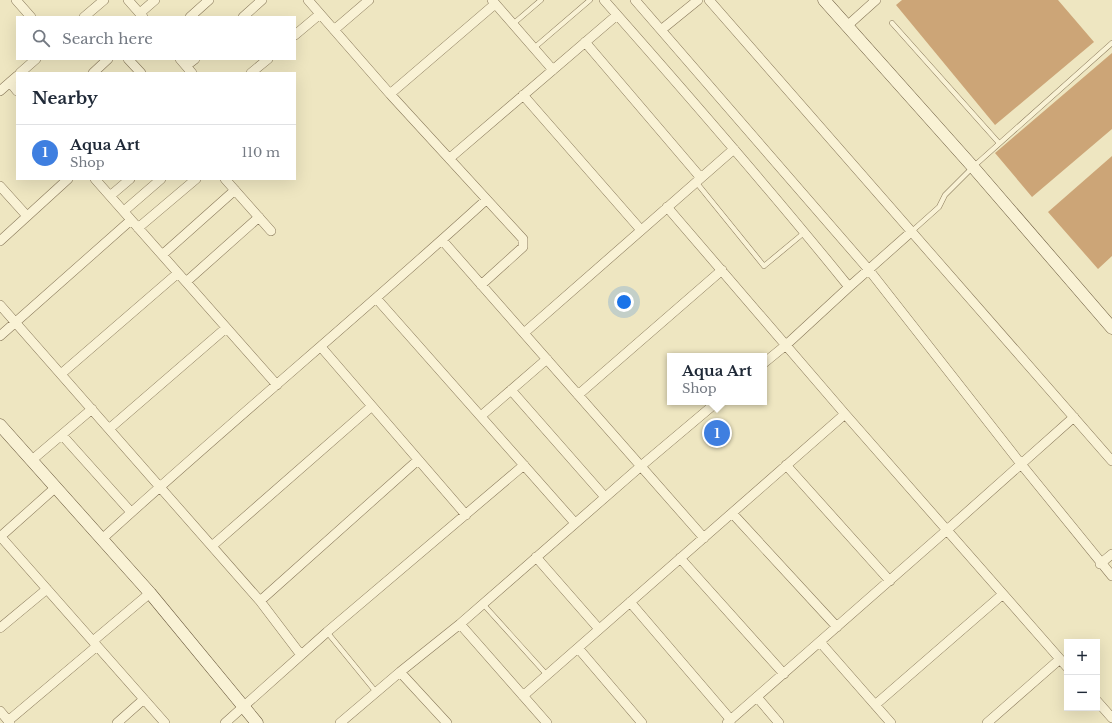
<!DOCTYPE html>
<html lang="en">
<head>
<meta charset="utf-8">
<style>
	body { margin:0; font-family:"Libre Baskerville",serif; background:#f2f2f3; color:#1f2937 }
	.controls { position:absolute; right:12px; bottom:12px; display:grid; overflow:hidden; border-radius:0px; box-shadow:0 4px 16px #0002 }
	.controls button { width:36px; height:36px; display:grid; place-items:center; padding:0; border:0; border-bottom:1px solid #e0e1e3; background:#fff; color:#1f2937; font:20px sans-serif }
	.you { position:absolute; left:624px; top:302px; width:14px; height:14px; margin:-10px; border:3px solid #fff; border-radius:50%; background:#1a73e8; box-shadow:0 0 0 6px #1a73e833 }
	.badge { display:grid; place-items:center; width:26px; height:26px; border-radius:50%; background:#db2777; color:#fff; font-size:13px; font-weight:700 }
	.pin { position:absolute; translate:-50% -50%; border:2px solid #fff; box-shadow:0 1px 4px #0006 }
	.popup { position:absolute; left:667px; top:353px; width:100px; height:52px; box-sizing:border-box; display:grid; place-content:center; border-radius:0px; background:#fff; filter:drop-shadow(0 1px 3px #0005); font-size:13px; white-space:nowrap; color:#747a83 }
	.popup b { font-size:15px; color:#1f2937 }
	.popup::after { content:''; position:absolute; left:50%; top:100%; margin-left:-8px; border:8px solid transparent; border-top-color:#fff }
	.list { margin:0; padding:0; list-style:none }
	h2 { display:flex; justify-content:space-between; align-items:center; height:52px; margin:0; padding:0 16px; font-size:17px }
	h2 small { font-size:13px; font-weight:400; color:#747a83 }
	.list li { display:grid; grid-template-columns:26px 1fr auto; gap:12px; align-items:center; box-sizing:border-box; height:56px; padding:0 16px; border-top:1px solid #e0e1e3 }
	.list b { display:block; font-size:15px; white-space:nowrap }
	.list p { margin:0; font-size:13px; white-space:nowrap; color:#747a83 }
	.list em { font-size:13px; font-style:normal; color:#747a83 }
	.icon { flex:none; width:22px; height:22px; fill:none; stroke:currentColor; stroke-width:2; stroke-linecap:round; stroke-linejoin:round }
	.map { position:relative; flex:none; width:1112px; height:723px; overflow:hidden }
	.search { position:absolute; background:#fff; box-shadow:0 4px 16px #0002; left:16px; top:16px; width:280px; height:44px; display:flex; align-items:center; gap:10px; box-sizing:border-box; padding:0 14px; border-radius:0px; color:#747a83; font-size:15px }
	.panel { position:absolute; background:#fff; box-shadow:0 4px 16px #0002; left:16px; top:72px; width:280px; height:108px; border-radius:0px }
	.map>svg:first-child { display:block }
	.building { fill:#cca577 }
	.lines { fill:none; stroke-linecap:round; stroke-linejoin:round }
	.lane-casing { stroke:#877759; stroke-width:5.5 }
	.street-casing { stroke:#877759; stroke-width:10 }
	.secondary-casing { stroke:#69583c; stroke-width:13 }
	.lane { stroke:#f9f2d5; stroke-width:4.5 }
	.street { stroke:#f9f2d5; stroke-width:9 }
	.secondary { stroke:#f9f2d5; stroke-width:12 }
</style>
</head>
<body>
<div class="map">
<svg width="1112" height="723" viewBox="0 0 1112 723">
	<rect width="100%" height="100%" fill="#eee6c1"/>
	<path class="building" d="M902,0H1058L1094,42L995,125L896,5Z
		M1112,53V129L1032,197L995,153Z
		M1112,156V256L1098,269L1048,212Z"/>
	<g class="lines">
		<defs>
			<path id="lane" d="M892,23L999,143
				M513,24L541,0
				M534,48L590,0
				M696,182L764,266L805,232
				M911,232L939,207L945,195L973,167L1112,43
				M483,604L547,675
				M327,632L376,692"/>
			<path id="street" d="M16,0L31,17
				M128,0L143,17
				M308,0L390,94L523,239V247L481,285
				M492,0L553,70
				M604,0C687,94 770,189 849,287
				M635,0L869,270L1021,464L1112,576
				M709,0L1112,461
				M140,13L155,0
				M84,17L104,0
				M190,17L209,0
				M243,17L262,0
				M847,26L876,0
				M334,30L369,0
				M661,30L698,0
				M295,35L320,14
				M585,42L701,178
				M128,59L141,73
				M180,59L192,73
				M186,66L195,59
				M20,73L36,59
				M93,73L108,59
				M251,73L268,59
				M10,82L17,91
				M0,91L17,76
				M390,94L495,4
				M523,95L641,230
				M450,158L617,15
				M95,179L277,385
				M225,179L271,231
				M0,186L27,216
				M110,196L130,179
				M667,207L845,414L1067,667
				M124,211L161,179
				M138,228L196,179
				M442,240L704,538
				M0,241L68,179
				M162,255L235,190
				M186,282L259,217
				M376,298L575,523
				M0,305L260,601L301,655
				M524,333L734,149
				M0,336L131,220
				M321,347L466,515
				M764,363L786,345L849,287L911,232
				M61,374L178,273
				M511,390L605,497
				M578,395L722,270
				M481,416L547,359
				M109,429L226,328
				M62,435L131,512
				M32,460L92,409
				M786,465L890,581
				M732,513L837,627
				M0,537L56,487
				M1,537L165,723
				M102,539C228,424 360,315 486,200
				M212,546L372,406
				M536,557L599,629
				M680,558L784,674
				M1100,564L1112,554
				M260,601L418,460
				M630,602L731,720
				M460,624L547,723
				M0,628L47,589
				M93,641L150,593
				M820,642L891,723
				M578,648L642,723
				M400,672L447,723
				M523,696L845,414
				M757,697L779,723
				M1097,701L1112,718
				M875,705L1003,594
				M0,711L10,723
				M8,721L97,646
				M117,723L144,699
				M225,723L327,632L524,465
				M340,723L400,672L460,624L641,466L717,402
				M727,723L947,530L1074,417
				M987,723L1060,659"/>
			<path id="secondary" d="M824,0L973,167L1112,328
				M0,425L150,593L257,723"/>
		</defs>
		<use href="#lane" class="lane-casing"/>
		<use href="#street" class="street-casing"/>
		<use href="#secondary" class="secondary-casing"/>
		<use href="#lane" class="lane"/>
		<use href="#street" class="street"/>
		<use href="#secondary" class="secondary"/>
	</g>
</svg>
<div class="controls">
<button>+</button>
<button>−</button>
</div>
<div class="you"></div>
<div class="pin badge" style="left:717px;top:433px;background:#3f7fe0">1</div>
<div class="popup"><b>Aqua Art</b>Shop</div>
<div class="search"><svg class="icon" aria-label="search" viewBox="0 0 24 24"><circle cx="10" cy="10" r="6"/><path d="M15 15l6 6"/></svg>Search here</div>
<section class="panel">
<h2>Nearby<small></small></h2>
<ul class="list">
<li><span class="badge" style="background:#3f7fe0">1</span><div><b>Aqua Art</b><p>Shop</p></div><em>110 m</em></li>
</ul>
</section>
</div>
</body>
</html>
